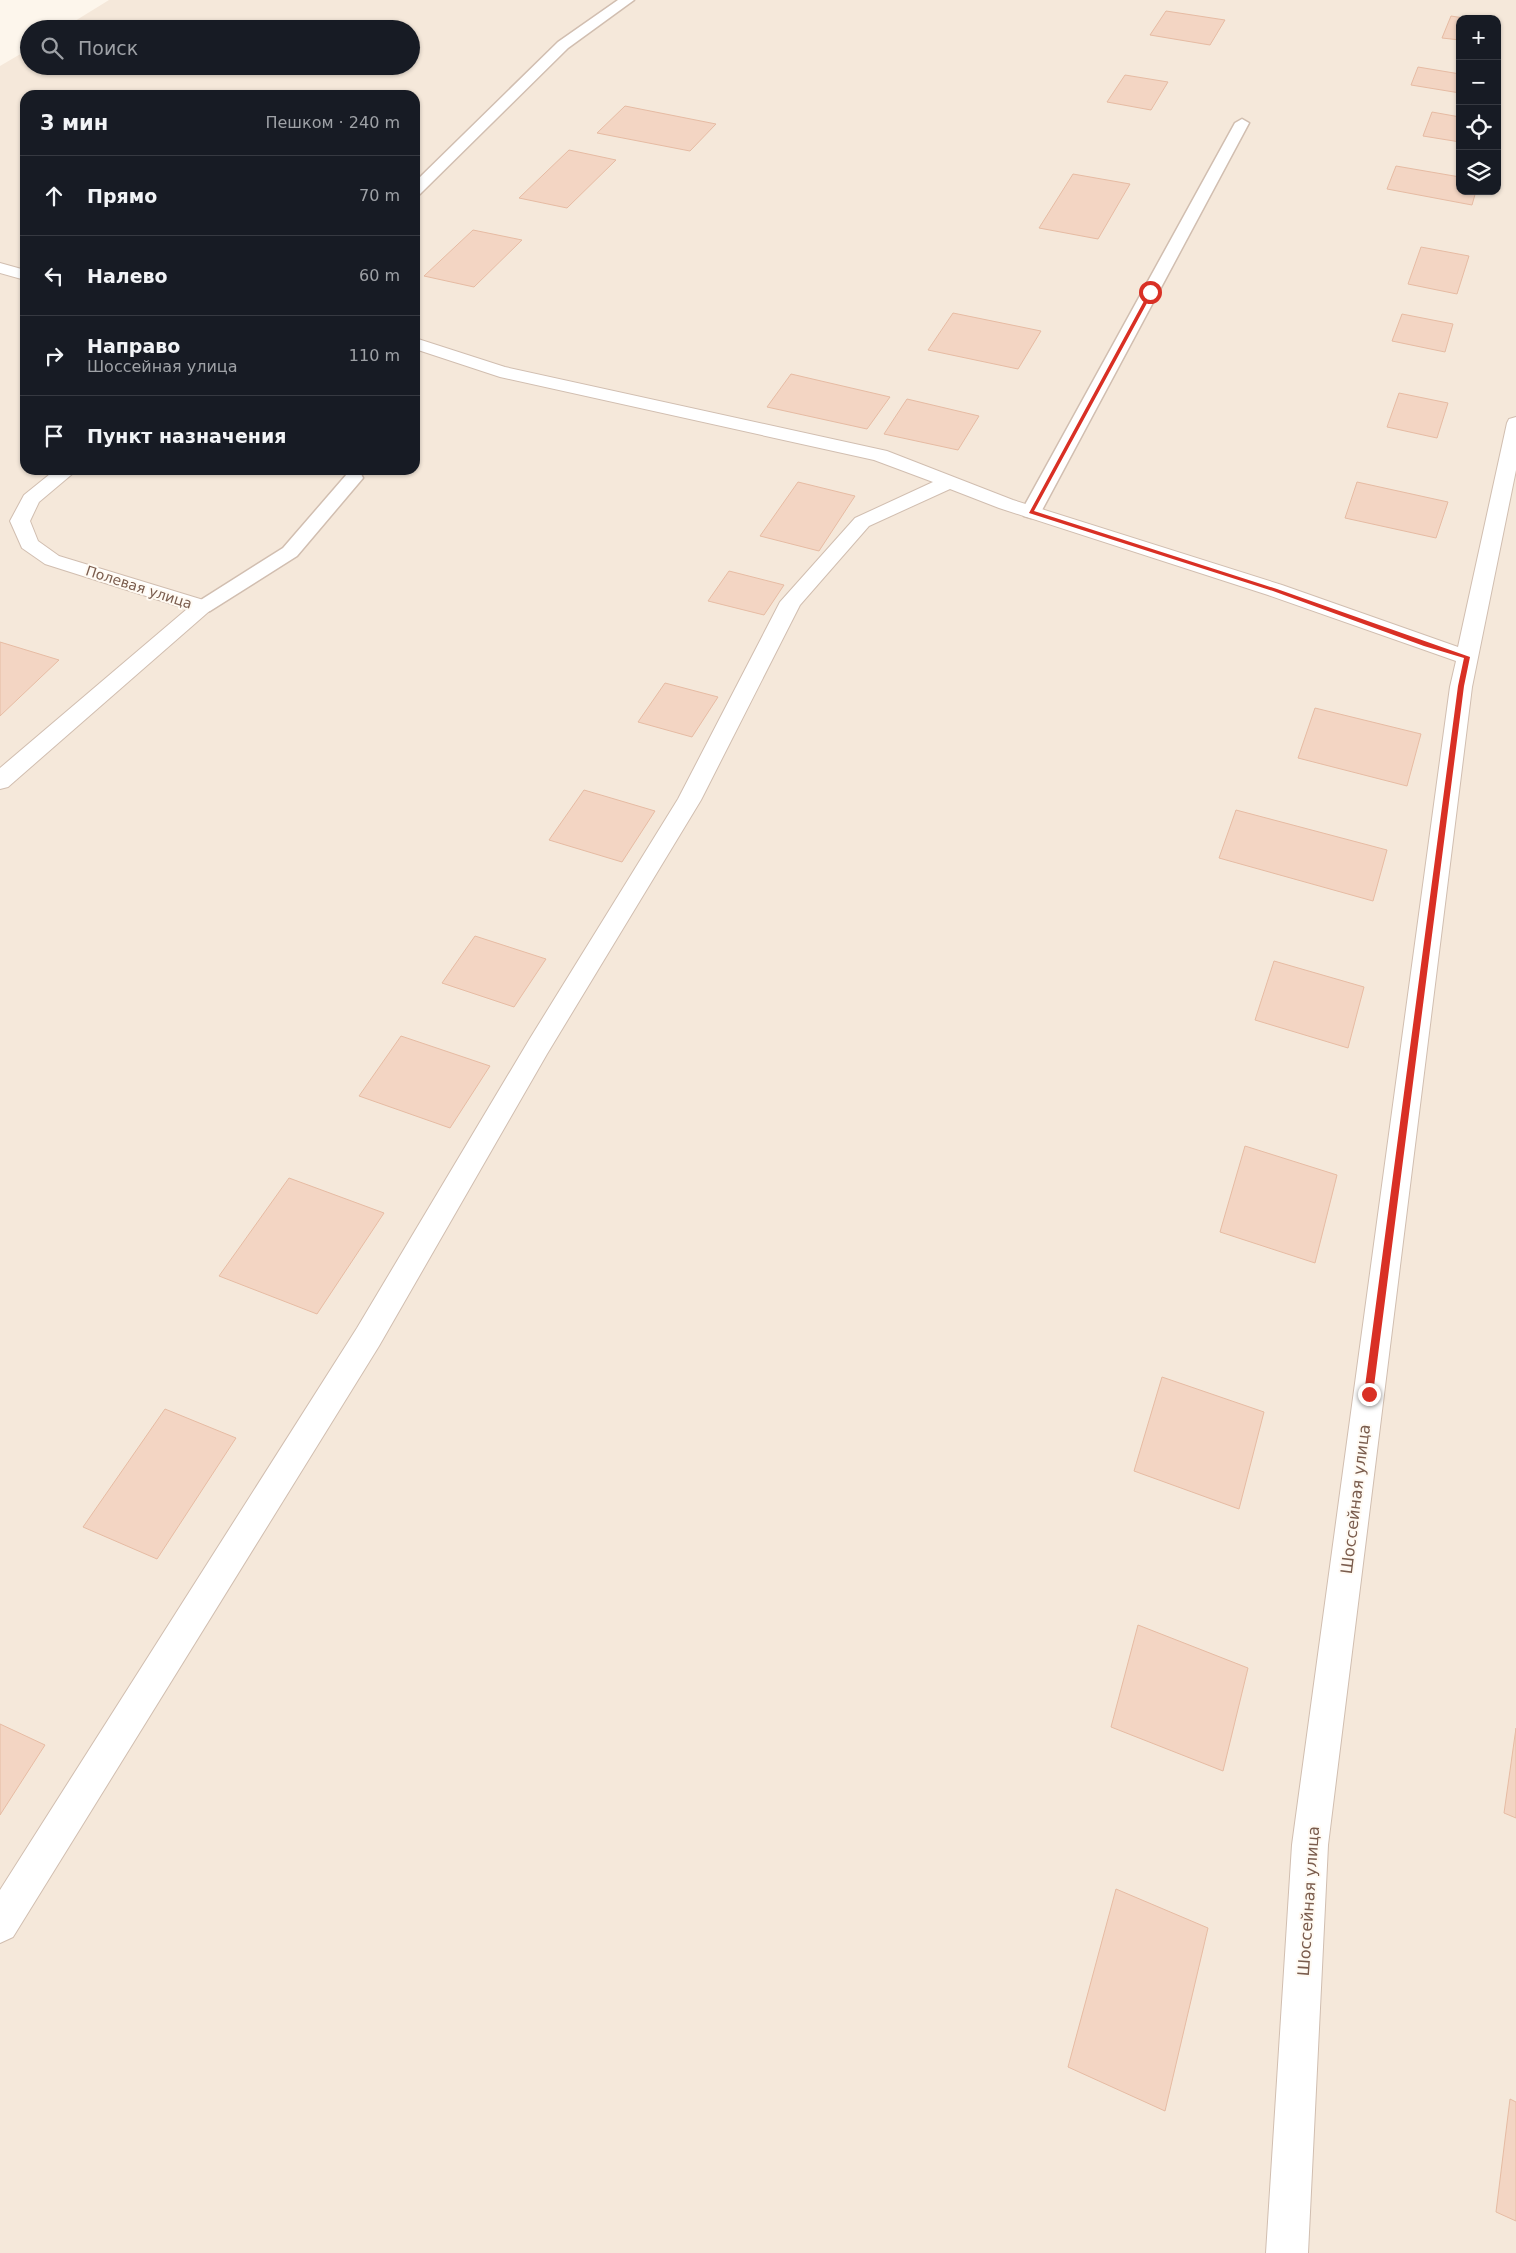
<!DOCTYPE html>
<html lang="ru">
<head>
<meta charset="utf-8">
<style>
	body { margin:0; font-family:"DejaVu Sans",sans-serif; background:#20242c; color:#f1f3f6 }
	.controls { position:absolute; right:15px; top:15px; display:grid; overflow:hidden; border-radius:10px; box-shadow:0 1px 4px #0004 }
	.controls button { width:45px; height:45px; display:grid; place-items:center; padding:0; border:0; border-bottom:1px solid #363941; background:#171b24; color:#f1f3f6; font:25px sans-serif }
	.stop { position:absolute; width:15px; height:15px; margin:-11px; border:4px solid #d93025; border-radius:50%; background:#fff }
	.stop.end { background:#d93025; border-color:#fff; box-shadow:0 1px 5px #0008 }
	.list { margin:0; padding:0; list-style:none }
	h2 { display:flex; justify-content:space-between; align-items:center; height:65px; margin:0; padding:0 20px; font-size:21px }
	h2 small { font-size:16px; font-weight:400; color:#9ea1a6 }
	.list li { display:grid; grid-template-columns:32px 1fr auto; gap:15px; align-items:center; box-sizing:border-box; height:80px; padding:0 20px; border-top:1px solid #363941 }
	.list b { display:block; font-size:19px; white-space:nowrap }
	.list p { margin:0; font-size:16px; white-space:nowrap; color:#9ea1a6 }
	.list em { font-size:16px; font-style:normal; color:#9ea1a6 }
	.icon { flex:none; width:28px; height:28px; fill:none; stroke:currentColor; stroke-width:2; stroke-linecap:round; stroke-linejoin:round }
	.map { position:relative; flex:none; width:1516px; height:2253px; overflow:hidden }
	.search { position:absolute; background:#171b24; box-shadow:0 1px 4px #0004; left:20px; top:20px; width:400px; height:55px; display:flex; align-items:center; gap:12px; box-sizing:border-box; padding:0 18px; border-radius:28px; color:#9ea1a6; font-size:19px }
	.panel { position:absolute; background:#171b24; box-shadow:0 1px 4px #0004; left:20px; top:90px; width:400px; height:385px; border-radius:15px }
	.map>svg:first-child { display:block }
	.residential { fill:#f5e8da; fill-rule:evenodd }
	.building { fill:#f3d5c3; stroke:#e6bba3 }
	.lines { fill:none; stroke-linecap:round; stroke-linejoin:round }
	.lane-casing { stroke:#d1beb0; stroke-width:3 }
	.street-casing { stroke:#d1beb0; stroke-width:2 }
	.lane { fill:#fff; fill-rule:evenodd }
	.street { fill:#fff; fill-rule:evenodd }
	.route { fill:#d93025 }
	.labels { text-anchor:middle; stroke-width:4; stroke-linejoin:round; paint-order:stroke }
	.far-street-label { font-size:14px; fill:#7a5c4d; stroke:#fffaf3 }
	.street-label { font-size:16px; fill:#7a5c4d; stroke:#fffaf3 }
</style>
</head>
<body>
<div class="map">
<svg width="1516" height="2253" viewBox="0 0 1516 2253">
	<rect width="100%" height="100%" fill="#fdf6ec"/>
	<path class="residential" d="M109,0H1516V2253H0V66L29,49V66H411V29H62ZM1460,19H1497V191H1460ZM25,95H415V470H25Z"/>
	<path class="building" d="M1166,11L1225,20L1210,45L1150,35Z
		M1451,16L1470,19H1460V40L1442,38Z
		M1418,67L1460,74V93L1411,85Z
		M1125,75L1168,82L1151,110L1107,102Z
		M625,106L716,124L690,151L597,133Z
		M1432,112L1460,117V142L1423,136Z
		M569,150L616,160L567,208L519,198Z
		M1396,166L1460,177V191H1476L1472,205L1387,189Z
		M1073,174L1130,184L1098,239L1039,228Z
		M473,230L522,240L474,287L424,276Z
		M1421,247L1469,256L1457,294L1408,284Z
		M953,313L1041,331L1018,369L928,350Z
		M1402,314L1453,324L1445,352L1392,341Z
		M791,374L890,397L867,429L767,407Z
		M1399,393L1448,403L1437,438L1387,427Z
		M907,399L979,416L958,450L884,434Z
		M798,482L855,496L819,551L760,536Z
		M1357,482L1448,502L1436,538L1345,518Z
		M729,571L784,585L764,615L708,601Z
		M0,642L59,660L0,716Z
		M665,683L718,697L692,737L638,722Z
		M1315,708L1421,734L1407,786L1298,758Z
		M584,790L655,811L622,862L549,840Z
		M1236,810L1387,850L1373,901L1219,858Z
		M475,936L546,959L514,1007L442,983Z
		M1274,961L1364,987L1348,1048L1255,1020Z
		M401,1036L490,1066L450,1128L359,1096Z
		M1245,1146L1337,1175L1315,1263L1220,1232Z
		M289,1178L384,1213L317,1314L219,1276Z
		M1162,1377L1264,1412L1239,1509L1134,1471Z
		M165,1409L236,1438L157,1559L83,1527Z
		M1138,1625L1248,1668L1223,1771L1111,1727Z
		M0,1724L45,1745L0,1815Z
		M1516,1728V1818L1504,1813Z
		M1116,1889L1208,1928L1165,2111L1068,2067Z
		M1510,2099L1516,2102V2221L1496,2212Z"/>
	<g class="lines">
		<defs>
			<path id="lane" d="M618,0H634L568,48L420,194L415,196V182L558,42Z
				M1242,119L1249,123L1041,512L1038,516L1031,518L1024,516L1021,512L1235,123Z
				M354,472L361,474L363,478L297,556L210,611L203,613L196,611L193,607L196,603L283,548L347,474Z"/>
			<path id="street" d="M0,263L25,270V280L0,273Z
				M415,338L505,367L887,451L1013,500L1282,585L1458,647L1507,423L1509,419L1516,417V470L1472,687L1328,1845L1308,2253H1266L1292,1845L1450,687L1456,661L1268,595L999,508L950,489L869,526L800,605L701,800L547,1054L379,1346L13,1937L0,1943V1890L357,1328L529,1040L678,799L780,602L855,518L933,482L874,460L500,377L415,349Z
				M55,470H77L39,502L30,521L38,541L59,556L210,602L214,607L8,787L0,789V768L187,609L45,564L22,548L10,521L24,495Z"/>
		</defs>
		<use href="#lane" class="lane-casing"/>
		<use href="#street" class="street-casing"/>
		<use href="#lane" class="lane"/>
		<use href="#street" class="street"/>
	</g>
	<path class="route" d="M1150,290L1153,292L1034,511L1277,589L1470,657L1464,686L1373,1394L1369,1398L1364,1394L1458,686L1464,658L1424,646L1273,591L1029,513Z"/>
	<g class="labels">
		<g class="far-street-label">
			<text transform="translate(139 587) rotate(18)" y="5">Полевая улица</text>
		</g>
		<g class="street-label">
			<text transform="translate(1355 1499) rotate(-83)" y="6">Шоссейная улица</text>
			<text transform="translate(1308 1901) rotate(-86)" y="6">Шоссейная улица</text>
		</g>
	</g>
</svg>
<div class="controls">
<button>+</button>
<button>−</button>
<button><svg class="icon" aria-label="locate" viewBox="0 0 24 24"><circle cx="12" cy="12" r="6"/><path d="M12 2v4M12 18v4M2 12h4M18 12h4"/></svg></button>
<button><svg class="icon" aria-label="layers" viewBox="0 0 24 24"><path d="M12 4l9 5-9 5-9-5zM3 14l9 5 9-5"/></svg></button>
</div>
<div class="stop" style="left:1150px;top:292px"></div>
<div class="stop end" style="left:1369px;top:1394px"></div>
<div class="search"><svg class="icon" aria-label="search" viewBox="0 0 24 24"><circle cx="10" cy="10" r="6"/><path d="M15 15l6 6"/></svg>Поиск</div>
<section class="panel">
<h2>3 мин<small>Пешком · 240 m</small></h2>
<ul class="list">
<li><svg class="icon" aria-label="ahead" viewBox="0 0 24 24"><path d="M12 20V5M6 11l6-6 6 6"/></svg><div><b>Прямо</b></div><em>70 m</em></li>
<li><svg class="icon" aria-label="left" viewBox="0 0 24 24"><path d="M17 20v-9H6M10 6l-5 5 5 5"/></svg><div><b>Налево</b></div><em>60 m</em></li>
<li><svg class="icon" aria-label="right" viewBox="0 0 24 24"><path d="M7 20v-9h11M14 6l5 5-5 5"/></svg><div><b>Направо</b><p>Шоссейная улица</p></div><em>110 m</em></li>
<li><svg class="icon" aria-label="arrive" viewBox="0 0 24 24"><path d="M6 21V4h12l-3 4 3 4H6"/></svg><div><b>Пункт назначения</b></div></li>
</ul>
</section>
</div>
</body>
</html>
